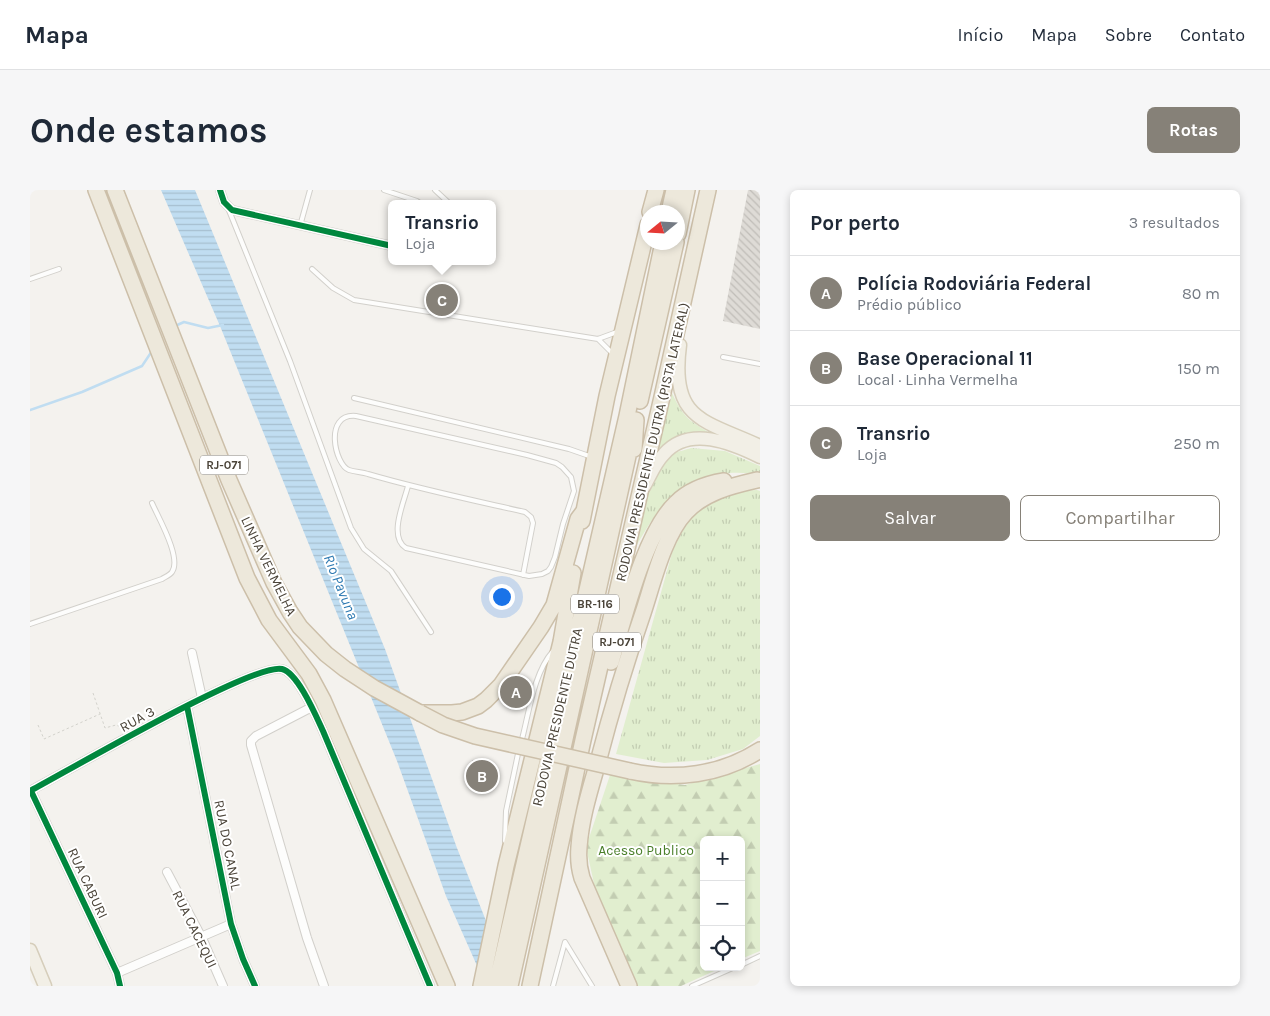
<!DOCTYPE html>
<html lang="pt">
<head>
<meta charset="utf-8">
<style>
	body { margin:0; font-family:Karla,sans-serif; background:#f6f6f7; color:#1f2937 }
	.controls { position:absolute; right:15px; bottom:15px; display:grid; overflow:hidden; border-radius:8px; box-shadow:0 2px 8px #0003 }
	.controls button { width:45px; height:45px; display:grid; place-items:center; padding:0; border:0; border-bottom:1px solid #e0e1e3; background:#fff; color:#1f2937; font:25px sans-serif }
	.compass { position:absolute; left:610px; top:15px; width:45px; height:45px; border-radius:50%; background:#fff; box-shadow:0 2px 8px #0003; rotate:252deg }
	.you { position:absolute; left:471px; top:406px; width:18px; height:18px; margin:-12px; border:4px solid #fff; border-radius:50%; background:#1a73e8; box-shadow:0 0 0 8px #1a73e833 }
	.badge { display:grid; place-items:center; width:32px; height:32px; border-radius:50%; background:#868178; color:#fff; font-size:16px; font-weight:700 }
	.pin { position:absolute; translate:-50% -50%; border:2px solid #fff; box-shadow:0 1px 5px #0006 }
	.popup { position:absolute; left:358px; top:10px; width:108px; height:65px; box-sizing:border-box; display:grid; place-content:center; border-radius:8px; background:#fff; filter:drop-shadow(0 1px 4px #0005); font-size:16px; white-space:nowrap; color:#747a83 }
	.popup b { font-size:19px; color:#1f2937 }
	.popup::after { content:''; position:absolute; left:50%; top:100%; margin-left:-10px; border:10px solid transparent; border-top-color:#fff }
	.list { margin:0; padding:0; list-style:none }
	h2 { display:flex; justify-content:space-between; align-items:center; height:65px; margin:0; padding:0 20px; font-size:21px }
	h2 small { font-size:16px; font-weight:400; color:#747a83 }
	.list li { display:grid; grid-template-columns:32px 1fr auto; gap:15px; align-items:center; box-sizing:border-box; height:75px; padding:0 20px; border-top:1px solid #e0e1e3 }
	.list b { display:block; font-size:19px; white-space:nowrap }
	.list p { margin:0; font-size:16px; white-space:nowrap; color:#747a83 }
	.list em { font-size:16px; font-style:normal; color:#747a83 }
	.actions { display:flex; gap:10px; padding:15px 20px }
	.actions a { flex:1; padding:11px 0; border:1px solid #868178; border-radius:8px; text-align:center; font-size:18px; color:#868178 }
	.actions .main { background:#868178; color:#fff }
	.icon { flex:none; width:28px; height:28px; fill:none; stroke:currentColor; stroke-width:2; stroke-linecap:round; stroke-linejoin:round }
	.map { position:relative; flex:none; width:730px; height:796px; overflow:hidden; border-radius:8px }
	header { display:flex; align-items:center; gap:30px; box-sizing:border-box; height:70px; padding:0 25px; background:#fff; border-bottom:1px solid #e0e1e3 }
	header strong { font-size:24px }
	nav { display:flex; gap:28px; margin-inline-start:auto; font-size:18px }
	.intro { display:flex; align-items:center; justify-content:space-between; box-sizing:border-box; height:120px; padding:0 30px }
	h1 { margin:0; font-size:35px }
	.button { padding:12px 22px; border-radius:8px; background:#868178; color:#fff; font-size:18px; font-weight:700 }
	main { display:flex; gap:30px; padding:0 30px }
	aside { flex:1; background:#fff; border-radius:8px; box-shadow:0 2px 8px #0003 }
	.map>svg:first-child { display:block }
	.grass { fill:url(#grass-tufts) }
	.forest { fill:url(#forest-firs) }
	.water { fill:url(#water-rules) }
	.lines { fill:none; stroke-linecap:round; stroke-linejoin:round }
	.stream { stroke:#c0ddf1; stroke-width:2.5 }
	.building { fill:url(#building-back-hatch) }
	.lane-casing { stroke:#d2d0cb; stroke-width:6 }
	.street-casing { stroke:#d2d0cb; stroke-width:10 }
	.primary-casing { stroke:#d6cebb; stroke-width:15 }
	.highway-casing { stroke:#ccbfa9; stroke-width:18 }
	.path { stroke:#d3d2cc; stroke-width:1; stroke-dasharray:2.5 2.5; stroke-linecap:butt }
	.lane { stroke:#fdfdfc; stroke-width:4 }
	.street { stroke:#fdfdfc; stroke-width:8 }
	.primary { stroke:#f2efe6; stroke-width:12 }
	.highway { stroke:#ede8db; stroke-width:15 }
	.highway-bridge-casing { stroke:#ccbfa9; stroke-width:18; stroke-linecap:butt }
	.highway-bridge { stroke:#ede8db; stroke-width:15 }
	.cycleway-casing { stroke:#fff; stroke-width:9 }
	.cycleway { stroke:#00873e; stroke-width:6 }
	.labels { text-anchor:middle; stroke-width:4; stroke-linejoin:round; paint-order:stroke }
	.shield { fill:#fff; stroke:#817c74; stroke-width:1 }
	.shield-label { font-size:12px; font-weight:bold; fill:#4b4439 }
	.street-label { font-size:14px; fill:#4b4439; stroke:#fff }
	.park-label { font-size:14px; fill:#4a7f2a; stroke:#fff }
	.water-label { font-size:15px; font-style:italic; fill:#2e7ab2; stroke:#fff }
</style>
</head>
<body>
<header>
<strong>Mapa</strong>
<nav><a>Início</a><a>Mapa</a><a>Sobre</a><a>Contato</a></nav>
</header>
<div class="intro"><h1>Onde estamos</h1><a class="button">Rotas</a></div>
<main>
<div class="map">
<svg width="730" height="796" viewBox="0 0 730 796">
	<defs>
		<pattern id="grass-tufts" width="24" height="20" patternUnits="userSpaceOnUse" patternTransform="scale(1.25)"><rect width="24" height="20" fill="#e1eecf"/><path d="M3 7l-1-3M5 7V3M7 7l1-3M15 17l-1-3M17 17v-4M19 17l1-3" fill="none" stroke="#c3cdb2"/></pattern>
		<pattern id="forest-firs" width="22" height="20" patternUnits="userSpaceOnUse" patternTransform="scale(1.25)"><rect width="22" height="20" fill="#e1eecf"/><path d="M5 1l3.5 6h-7zM16 11l3.5 6h-7z" fill="#c3cdb2"/></pattern>
		<pattern id="water-rules" width="6" height="5" patternUnits="userSpaceOnUse" patternTransform="scale(1.25)"><rect width="6" height="5" fill="#c0ddf1"/><path d="M0 2.5h6" fill="none" stroke="#a6bfcf"/></pattern>
		<pattern id="building-back-hatch" width="6" height="6" patternUnits="userSpaceOnUse" patternTransform="scale(1.25)"><rect width="6" height="6" fill="#dedbd6"/><path d="M-1 5l2 2M0 0l6 6M5-1l2 2" fill="none" stroke="#c0bdb8"/></pattern>
	</defs>
	<rect width="100%" height="100%" fill="#f4f2ee"/>
	<path class="grass" d="M642,203C653,227 659,231 682,244L641,251L628,260Z
		M661,258L695,261L730,276V285C696,278 658,287 634,314C622,328 612,346 603,362C611,334 617,281 643,264C648,261 656,260 661,258Z
		M727,300L730,301V546L713,559L677,570L634,573L586,564L642,363C661,320 678,302 727,300Z"/>
	<path class="forest" d="M730,574V761L711,769V650H674V777H693L651,796H607L566,703L556,657L580,585L655,595Z"/>
	<path class="water" d="M131,0H165L355,459L427,658L482,796H456L416,706L367,571L190,136Z"/>
	<g class="lines">
		<path class="stream" d="M145,136L154,132L178,138L193,135
			M0,220L52,202L112,176L122,161"/>
	</g>
	<path class="building" d="M718,0H730V139L693,131Z
		M442,570L466,576L462,598L437,593Z"/>
	<g class="lines">
		<defs>
			<path id="lane" d="M354,0L387,11L391,14
				M405,0L420,14
				M198,18L260,171L321,338L334,359L361,381L401,442
				M270,36L280,0
				M282,79L303,98L324,110L568,149L587,142
				M0,89L29,79
				M568,149L582,163
				M693,167L730,174
				M324,208L539,259L562,267
				M378,296C374,312 358,347 376,358L499,386L512,384L518,381L521,377L525,367L533,334L544,301L541,287L532,277L526,273L497,265L326,226C293,223 305,275 319,280C325,282 332,282 338,284C389,299 442,310 495,322L501,327L503,333L493,385
				M0,434L132,389C135,387 140,385 142,382C152,368 128,327 122,313
				M491,553C499,524 503,484 523,461
				M475,651L476,621L489,559
				M711,775L730,766
				M523,796L535,752L562,796
				M662,796L705,777"/>
			<path id="street" d="M190,0L194,12L202,20L362,56
				M162,463L172,508
				M157,516L201,734L213,769L225,796
				M282,517L226,546L221,551V555L277,748L294,796
				M0,601C36,582 224,472 252,479C268,483 286,526 293,541L400,796
				M1,601L87,783L90,796
				M137,682L172,748L193,796
				M87,783L201,734"/>
			<path id="primary" d="M650,155C640,230 673,230 730,256
				M614,297C620,286 625,273 634,264C659,235 702,253 730,267
				M0,760L15,796"/>
			<path id="highway" d="M66,0L217,388L239,430L279,484L293,510L417,796
				M85,0L199,290L244,393L260,422L270,437L296,464L315,479L344,498L390,523H422L432,522L448,516L456,510L471,495L511,437L524,415L548,329L554,321
				M620,22L626,0
				M639,22L644,0
				M648,44L657,0
				M610,211L646,52
				M604,259L606,230
				M552,331L577,206L618,35
				M581,472C594,429 614,343 646,313C659,300 676,294 694,291
				M600,581C645,591 691,585 730,560
				M451,796L476,676L531,452L543,383
				M466,796L597,226L633,52
				M480,796L602,248
				M500,796L553,550L632,207L678,0
				M599,796L552,688C549,678 548,668 549,657C551,628 560,600 568,572C581,522 596,472 613,423C623,393 634,345 656,322C675,302 701,296 727,290"/>
		</defs>
		<use href="#lane" class="lane-casing"/>
		<use href="#street" class="street-casing"/>
		<use href="#primary" class="primary-casing"/>
		<use href="#highway" class="highway-casing"/>
		<path class="path" d="M63,503L75,538L86,535L88,536L100,532L104,534
			M8,535L14,549L70,524"/>
		<use href="#lane" class="lane"/>
		<use href="#street" class="street"/>
		<use href="#primary" class="primary"/>
		<use href="#highway" class="highway"/>
		<defs>
			<path id="highway-bridge" d="M390,523L413,535L445,546L600,581"/>
		</defs>
		<use href="#highway-bridge" class="highway-bridge-casing"/>
		<use href="#highway-bridge" class="highway-bridge"/>
		<defs>
			<path id="cycleway" d="M190,0L194,12L202,20L362,56
				M157,516L201,734L213,769L225,796
				M0,601C36,582 224,472 252,479C268,483 286,526 293,541L400,796
				M1,601L87,783L90,796"/>
		</defs>
		<use href="#cycleway" class="cycleway-casing"/>
		<use href="#cycleway" class="cycleway"/>
	</g>
	<g class="labels">
		<g class="shield">
			<rect x="170" y="265.5" width="48" height="19" rx="4"/>
			<rect x="541" y="404.5" width="48" height="19" rx="4"/>
			<rect x="563" y="442.5" width="48" height="19" rx="4"/>
		</g>
		<g class="shield-label">
			<text x="194" y="279">RJ-071</text>
			<text x="565" y="418">BR-116</text>
			<text x="587" y="456">RJ-071</text>
		</g>
		<g class="street-label">
			<text transform="translate(622 252) rotate(-77)" y="5">RODOVIA PRESIDENTE DUTRA (PISTA LATERAL)</text>
			<text transform="translate(239 376) rotate(64)" y="5">LINHA VERMELHA</text>
			<text transform="translate(527 527) rotate(-77)" y="5">RODOVIA PRESIDENTE DUTRA</text>
			<text transform="translate(107 529) rotate(-29)" y="5">RUA 3</text>
			<text transform="translate(198 655) rotate(79)" y="5">RUA DO CANAL</text>
			<text transform="translate(58 693) rotate(65)" y="5">RUA CABURI</text>
			<text transform="translate(165 739) rotate(64)" y="5">RUA CACEQUI</text>
		</g>
		<g class="park-label">
			<text x="616" y="665">Acesso Publico</text>
		</g>
		<g class="water-label">
			<text transform="translate(311 397) rotate(68)" y="5">Rio Pavuna</text>
		</g>
	</g>
</svg>
<div class="controls">
<button>+</button>
<button>−</button>
<button><svg class="icon" aria-label="locate" viewBox="0 0 24 24"><circle cx="12" cy="12" r="6"/><path d="M12 2v4M12 18v4M2 12h4M18 12h4"/></svg></button>
</div>
<svg class="compass" viewBox="-18 -18 36 36"><path d="M0-13l5 13h-10z" fill="#e53935"/><path d="M0 13l5-13h-10z" fill="#747a83"/></svg>
<div class="you"></div>
<div class="pin badge" style="left:486px;top:502px">A</div>
<div class="pin badge" style="left:452px;top:586px">B</div>
<div class="pin badge" style="left:412px;top:110px">C</div>
<div class="popup"><b>Transrio</b>Loja</div>
</div>
<aside>
<h2>Por perto<small>3 resultados</small></h2>
<ul class="list">
<li><span class="badge">A</span><div><b>Polícia Rodoviária Federal</b><p>Prédio público</p></div><em>80 m</em></li>
<li><span class="badge">B</span><div><b>Base Operacional 11</b><p>Local · Linha Vermelha</p></div><em>150 m</em></li>
<li><span class="badge">C</span><div><b>Transrio</b><p>Loja</p></div><em>250 m</em></li>
</ul>
<div class="actions"><a class="main">Salvar</a><a>Compartilhar</a></div>
</aside>
</main>
</body>
</html>
